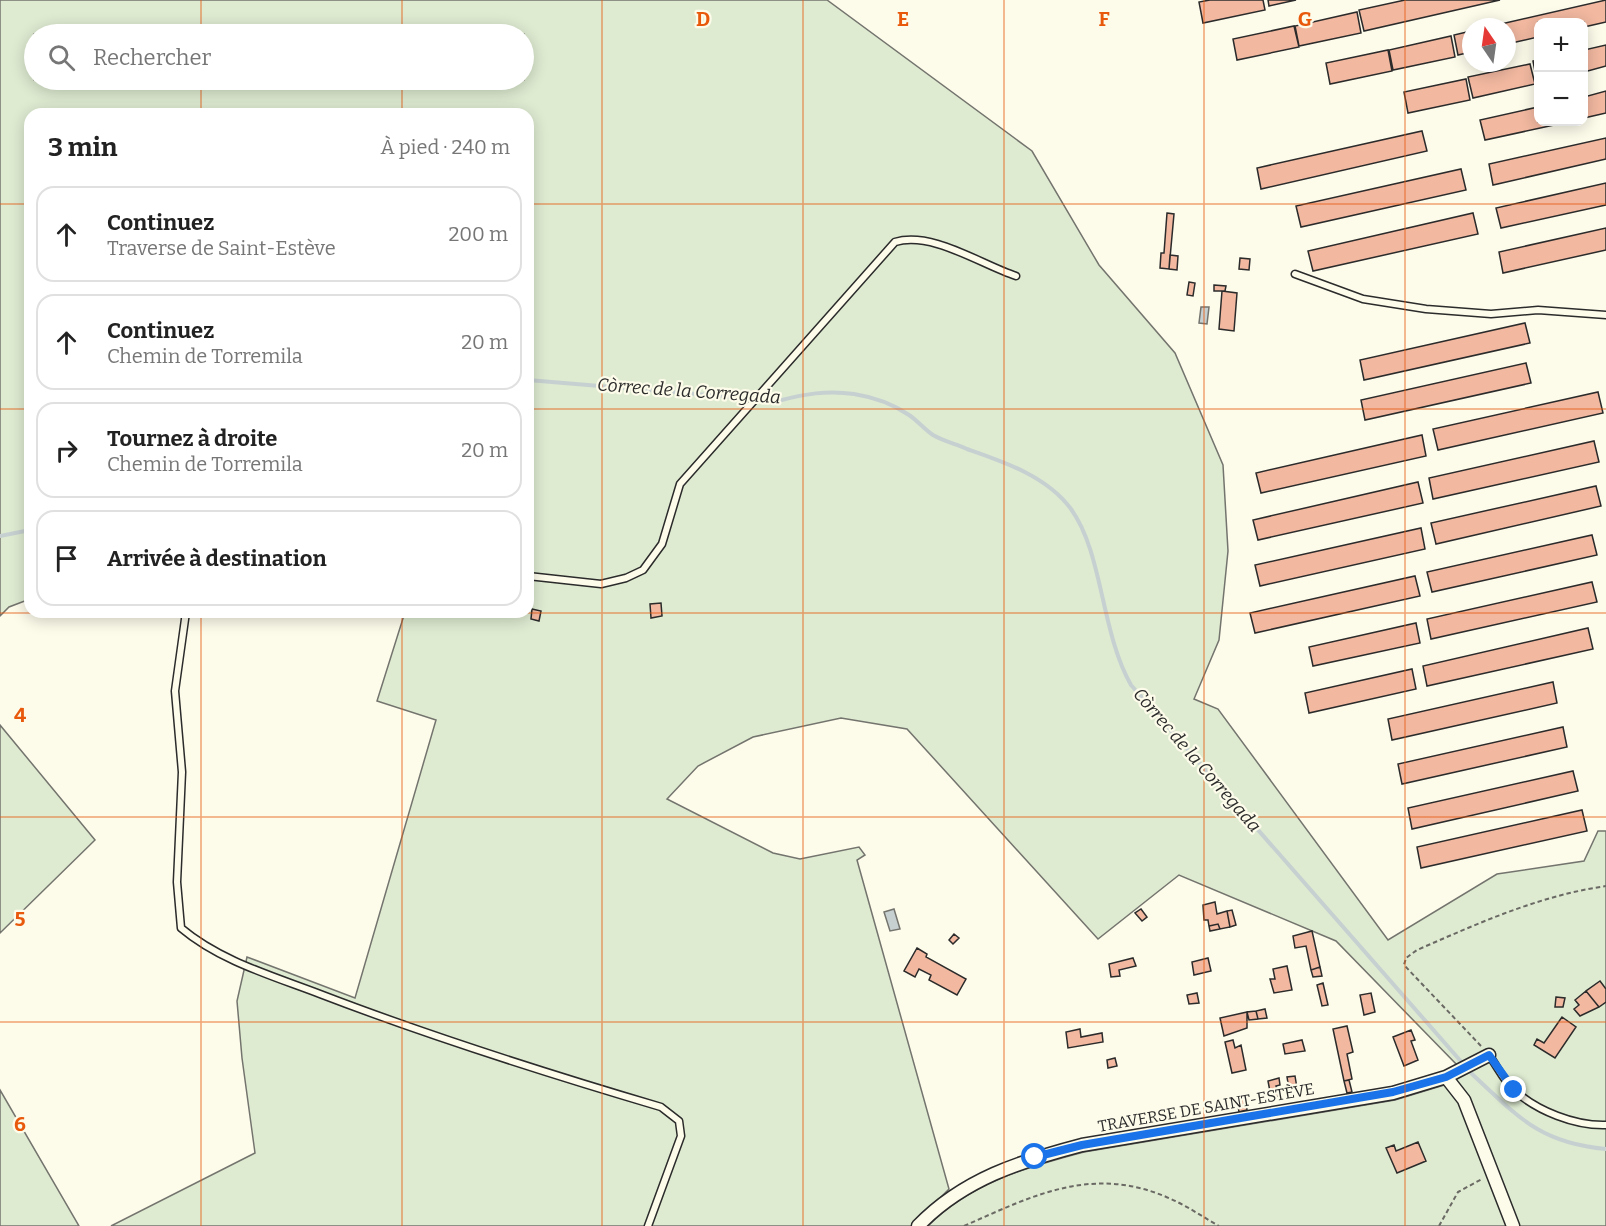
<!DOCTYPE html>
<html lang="fr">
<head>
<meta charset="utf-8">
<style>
	body { margin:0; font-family:Bitter,serif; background:#f6f6f6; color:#222 }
	.controls { position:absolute; right:18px; top:18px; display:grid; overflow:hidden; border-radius:12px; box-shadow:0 3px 15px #0003 }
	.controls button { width:54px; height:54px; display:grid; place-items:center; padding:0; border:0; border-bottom:2px solid #e0e0e0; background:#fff; color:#222; font:30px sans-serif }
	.compass { position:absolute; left:1462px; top:18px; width:54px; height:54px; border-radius:50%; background:#fff; box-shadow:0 3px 15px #0003; rotate:347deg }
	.stop { position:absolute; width:18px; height:18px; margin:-14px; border:4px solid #1a73e8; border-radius:50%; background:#fff }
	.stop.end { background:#1a73e8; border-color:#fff; box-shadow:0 2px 6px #0008 }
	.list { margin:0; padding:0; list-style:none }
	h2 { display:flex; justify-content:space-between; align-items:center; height:78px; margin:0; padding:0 24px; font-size:26px }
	h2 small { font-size:20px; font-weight:400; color:#767676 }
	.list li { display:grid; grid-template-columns:39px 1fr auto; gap:18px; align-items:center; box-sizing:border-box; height:96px; margin:0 12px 12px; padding:0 12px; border:2px solid #e0e0e0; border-radius:18px }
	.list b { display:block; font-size:22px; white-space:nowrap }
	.list p { margin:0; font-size:20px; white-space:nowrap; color:#767676 }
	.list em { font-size:20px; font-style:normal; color:#767676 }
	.icon { flex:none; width:33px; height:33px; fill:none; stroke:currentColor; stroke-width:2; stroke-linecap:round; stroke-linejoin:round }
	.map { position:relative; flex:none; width:1606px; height:1226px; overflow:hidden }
	.search { position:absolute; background:#fff; box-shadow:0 3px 15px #0003; left:24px; top:24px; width:510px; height:66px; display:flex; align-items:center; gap:15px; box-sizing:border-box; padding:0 21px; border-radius:33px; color:#767676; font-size:22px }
	.panel { position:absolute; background:#fff; box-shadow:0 3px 15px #0003; left:24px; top:108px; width:510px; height:510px; border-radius:18px }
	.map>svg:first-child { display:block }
	.green { fill:#deebd1; stroke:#74746e; stroke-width:1.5; fill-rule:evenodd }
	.water { fill:#c7d0d0; stroke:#74746e; stroke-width:1.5 }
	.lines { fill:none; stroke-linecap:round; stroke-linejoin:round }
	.stream { stroke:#c7d0d0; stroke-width:4 }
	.building { fill:#f2b8a0; stroke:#2b2b2b; stroke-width:1.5 }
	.lane-casing { stroke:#2b2b2b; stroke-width:9 }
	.street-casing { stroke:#2b2b2b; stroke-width:15 }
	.path { stroke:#6a6964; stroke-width:2; stroke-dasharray:4.5 3; stroke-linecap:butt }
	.lane { stroke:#fdfbea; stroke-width:6 }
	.street { stroke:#fdfbea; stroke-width:12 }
	.route { stroke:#1a73e8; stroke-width:8 }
	.grid { fill:none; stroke:#e8590c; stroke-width:1.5; stroke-opacity:0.55 }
	.labels { text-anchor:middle; stroke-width:4.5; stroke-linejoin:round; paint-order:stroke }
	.street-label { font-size:16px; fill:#2b2b2b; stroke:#fdfbea }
	.water-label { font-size:18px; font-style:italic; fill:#2b2b2b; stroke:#fdfbea }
	.grid-label { font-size:20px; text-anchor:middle; font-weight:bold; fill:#e8590c; stroke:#fdfbea; stroke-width:4.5; stroke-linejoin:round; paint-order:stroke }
</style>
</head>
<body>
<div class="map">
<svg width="1606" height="1226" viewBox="0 0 1606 1226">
	<rect width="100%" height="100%" fill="#fdfbea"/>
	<path class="green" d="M0,0H827L1032,151L1099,265L1175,353L1223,465L1228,551L1219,640L1194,699L1218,709L1388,940L1497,874L1584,861L1598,831H1606V1226H928C970,1183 1027,1167 1084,1152L1395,1100L1448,1084L1457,1065L1336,941L1179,875L1098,939L907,729L841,718L753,737L698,766L667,799L773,853L800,859L859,847L865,855L857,860L949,1189L912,1226H111L255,1153L242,1058L237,1001L247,957L355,998L436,720L377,701L405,612H528V114H30V599L9,607L0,616ZM34,34H524V80H34Z
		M0,725L95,840L0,933Z
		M0,1090L79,1226H0Z"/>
	<path class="water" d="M1201,307H1209L1207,324L1199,323Z
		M894,909L900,929L890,931L884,912Z"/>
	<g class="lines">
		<path class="stream" d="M528,380L778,401C804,394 827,390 854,394C873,397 893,404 909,415C918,421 924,429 933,435C943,441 956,444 967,449C1004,462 1047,476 1071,509C1103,553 1101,633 1131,685L1472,1074C1518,1117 1540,1143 1606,1149
			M0,536L30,530"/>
	</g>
	<path class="building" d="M1210,0H1263L1265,10L1203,23L1199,2Z
		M1268,0H1296L1269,6Z
		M1405,0H1500L1364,31L1359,10Z
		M1606,0V22L1584,27V22H1538V37L1507,44V27H1488Z
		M1357,12L1361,33L1299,46L1295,26Z
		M1294,26L1299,47L1237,60L1233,39Z
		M1471,31V52L1458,55L1454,35Z
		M1451,36L1455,57L1393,70L1389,50Z
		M1606,45V66L1584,72V50Z
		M1388,50L1392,71L1330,84L1326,63Z
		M1538,60V82H1537L1533,61Z
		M1530,64L1535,84L1473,98L1468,77Z
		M1466,79L1470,100L1408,113L1404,92Z
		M1606,91V113L1584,118V97Z
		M1538,107V122H1568L1485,140L1480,120Z
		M1422,131L1427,151L1261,189L1257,168Z
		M1606,138V159L1493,185L1489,164Z
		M1461,169L1466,190L1301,227L1296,206Z
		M1606,183V205L1501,228L1496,208Z
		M1167,213L1174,214L1169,269L1160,268L1161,253H1164Z
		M1473,213L1478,234L1313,271L1308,251Z
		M1606,228V250L1503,273L1499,252Z
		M1170,255L1178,256L1177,270L1169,269Z
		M1240,258L1250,259L1249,270L1239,269Z
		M1189,282L1195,283L1193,296L1187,295Z
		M1214,285L1226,286L1225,291H1214Z
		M1222,291L1237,293L1234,331L1219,329Z
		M1525,323L1530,343L1364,380L1360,360Z
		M1526,363L1531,383L1365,420L1361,400Z
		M1598,392L1603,413L1438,450L1433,429Z
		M1422,435L1426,456L1261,493L1256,473Z
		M1594,441L1599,462L1433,499L1429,478Z
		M1418,482L1423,503L1258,540L1253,520Z
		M1596,486L1601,506L1436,544L1431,523Z
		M1421,528L1425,549L1260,586L1255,565Z
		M1592,535L1597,555L1432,592L1427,572Z
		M1415,576L1420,596L1255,633L1250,613Z
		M1592,582L1597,602L1431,639L1427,619Z
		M661,603L662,616L651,618L650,604Z
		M532,609L541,611L539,621L531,619Z
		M1416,623L1420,643L1313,666L1309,647Z
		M1588,628L1593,649L1427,686L1423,666Z
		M1412,669L1416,689L1309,713L1305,693Z
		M1553,682L1557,703L1392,740L1388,719Z
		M1563,727L1567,747L1402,784L1398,764Z
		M1573,771L1578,791L1412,829L1408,808Z
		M1582,810L1587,831L1421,868L1417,847Z
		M1215,902L1217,914L1227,911L1230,927L1220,929L1218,924L1209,926L1208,920H1204L1203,905Z
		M1141,909L1147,917L1142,921L1135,913Z
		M1232,910L1236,925L1230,927L1227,911Z
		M1218,924L1220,929L1210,931L1209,926Z
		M1312,931L1320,967L1311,970L1306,946L1295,948L1293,936Z
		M954,934L959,938L953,944L949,940Z
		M917,948L927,954L926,957L966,979L957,995L929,980L931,975L919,969L915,977L904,971Z
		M1133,958L1136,966L1119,970L1120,976L1111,977L1109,964Z
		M1208,958L1211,971L1194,975L1192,962Z
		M1287,966L1292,990L1274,993L1270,979H1275L1273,969Z
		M1320,967L1322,976L1313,977L1311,970Z
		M1600,981L1606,989V1002L1599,1007L1586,991Z
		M1323,983L1328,1005L1322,1006L1317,985Z
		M1586,991L1599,1007L1580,1016L1574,1009L1579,1005L1575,1000Z
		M1197,993L1199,1003L1189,1004L1187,995Z
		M1371,993L1375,1012L1364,1015L1360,995Z
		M1556,997L1565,998L1563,1007H1555Z
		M1265,1009L1267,1018L1258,1019L1256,1011Z
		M1256,1011L1258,1019L1249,1020L1247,1012Z
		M1247,1012V1028L1224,1036L1220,1018Z
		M1562,1017L1576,1027L1555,1058L1534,1045L1537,1039L1544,1043Z
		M1347,1026L1353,1052L1347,1054L1352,1079L1344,1081L1333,1029Z
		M1080,1029L1081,1037L1102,1033L1103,1042L1068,1048L1066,1032Z
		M1411,1030L1415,1040L1411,1041L1418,1060L1404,1066L1393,1037Z
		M1233,1040L1235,1048L1241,1045L1246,1070L1232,1073L1225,1042Z
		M1302,1040L1305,1051L1285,1054L1283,1044Z
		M1115,1058L1117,1066L1108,1068L1107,1060Z
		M1295,1076L1297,1088L1289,1089L1287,1077Z
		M1279,1078L1280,1085L1276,1086L1279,1096L1271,1097L1268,1081Z
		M1349,1080L1352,1092L1347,1093L1344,1081Z
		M1245,1097L1247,1110L1239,1112L1237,1098Z
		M1418,1142L1426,1161L1397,1173L1386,1148L1394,1145L1396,1151Z"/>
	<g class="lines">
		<defs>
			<path id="lane" d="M1295,274L1363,299L1426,309L1491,314L1538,310L1606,315
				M528,576L601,584L626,578L643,570L662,544L680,484L895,242C932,231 980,264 1016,276
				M186,612L175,691L182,772L177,882L181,928C220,961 273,976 320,994C432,1037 546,1073 661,1107L679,1121L681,1136L648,1226
				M1489,1055C1497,1066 1504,1081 1514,1090C1537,1111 1575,1126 1606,1125"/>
			<path id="street" d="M1446,1077L1464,1100L1513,1226
				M918,1226C963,1179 1021,1161 1082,1145L1393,1093L1446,1077L1489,1055"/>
		</defs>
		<use href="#lane" class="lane-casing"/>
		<use href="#street" class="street-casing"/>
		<path class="path" d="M1481,1046L1404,965L1406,958L1417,950C1479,923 1538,896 1606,886
			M964,1226C1034,1195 1094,1164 1171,1199C1187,1206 1203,1217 1219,1226
			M1439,1226L1458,1192L1482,1179"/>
		<use href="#lane" class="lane"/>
		<use href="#street" class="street"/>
	</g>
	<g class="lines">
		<path class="route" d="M1035,1157L1082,1145L1393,1092L1446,1077L1489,1055L1514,1090"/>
	</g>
	<path class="grid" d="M201,0V34M402,0V34M602,0V1226M803,0V1226M1004,0V1226M1204,0V1226M1405,0V1226M201,80V114M402,80V114M0,204H30M528,204H1606M0,409H30M528,409H1606M201,612V1226M402,612V1226M0,613H1606M0,817H1606M0,1022H1606"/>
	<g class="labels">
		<g class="street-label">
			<text transform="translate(1206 1107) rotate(-10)" y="6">TRAVERSE DE SAINT-ESTÈVE</text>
		</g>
		<g class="water-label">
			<text transform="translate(689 391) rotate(4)" y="6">Còrrec de la Corregada</text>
			<text transform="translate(1197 760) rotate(49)" y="6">Còrrec de la Corregada</text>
		</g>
	</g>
	<g class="grid-label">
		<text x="703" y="26">D</text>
		<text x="903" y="26">E</text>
		<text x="1104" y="26">F</text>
		<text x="1305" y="26">G</text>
		<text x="20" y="722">4</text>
		<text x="20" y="926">5</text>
		<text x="20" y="1131">6</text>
	</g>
</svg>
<div class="controls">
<button>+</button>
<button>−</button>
</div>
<svg class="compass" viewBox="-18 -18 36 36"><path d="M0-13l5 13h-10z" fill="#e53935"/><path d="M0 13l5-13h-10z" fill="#767676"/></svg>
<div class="stop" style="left:1035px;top:1157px"></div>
<div class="stop end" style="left:1514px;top:1090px"></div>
<div class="search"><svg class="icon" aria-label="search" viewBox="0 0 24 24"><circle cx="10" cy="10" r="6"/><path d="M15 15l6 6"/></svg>Rechercher</div>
<section class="panel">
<h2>3 min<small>À pied · 240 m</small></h2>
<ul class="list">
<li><svg class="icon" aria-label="ahead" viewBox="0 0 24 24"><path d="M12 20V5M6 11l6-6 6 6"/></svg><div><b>Continuez</b><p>Traverse de Saint-Estève</p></div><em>200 m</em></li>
<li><svg class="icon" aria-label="ahead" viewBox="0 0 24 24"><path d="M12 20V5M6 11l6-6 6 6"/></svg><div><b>Continuez</b><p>Chemin de Torremila</p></div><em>20 m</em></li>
<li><svg class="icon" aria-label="right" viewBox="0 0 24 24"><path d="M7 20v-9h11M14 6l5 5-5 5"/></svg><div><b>Tournez à droite</b><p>Chemin de Torremila</p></div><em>20 m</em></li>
<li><svg class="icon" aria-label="arrive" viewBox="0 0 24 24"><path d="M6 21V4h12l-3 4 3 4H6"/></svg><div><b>Arrivée à destination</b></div></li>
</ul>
</section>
</div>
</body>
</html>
